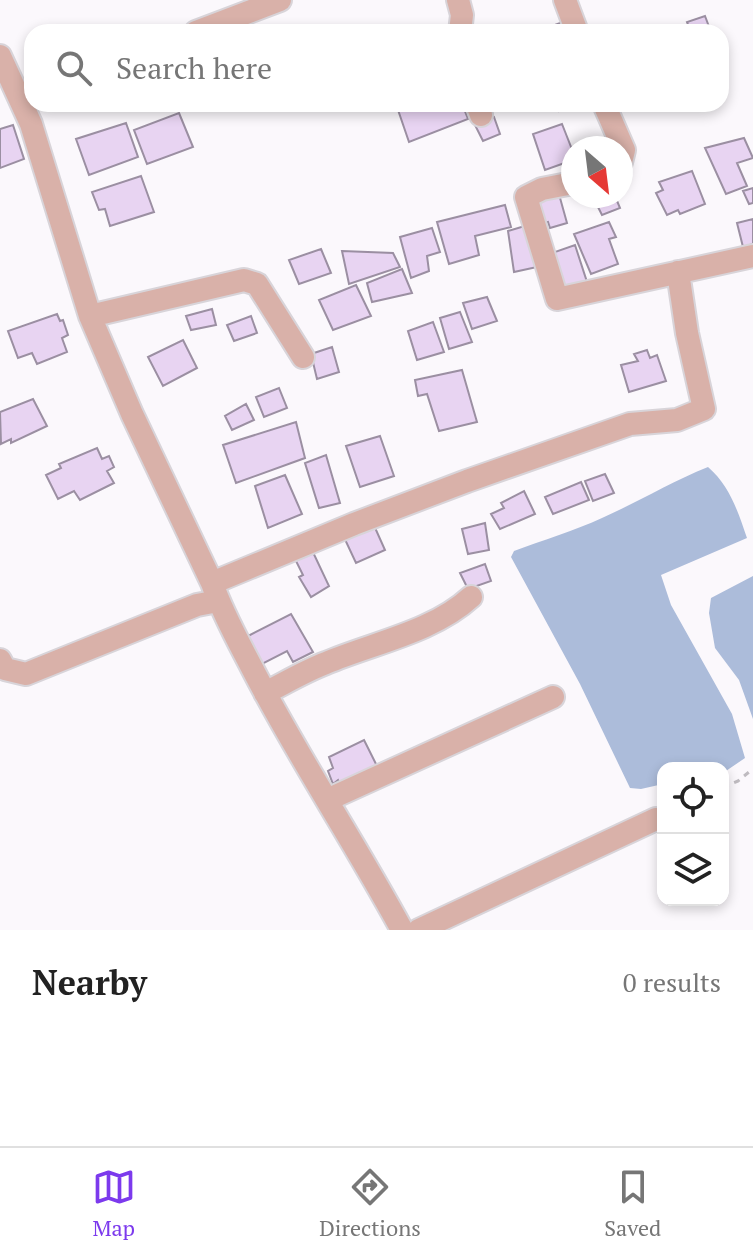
<!DOCTYPE html>
<html lang="en">
<head>
<meta charset="utf-8">
<style>
	body { margin:0; font-family:"PT Serif",serif; background:#f2f2f2; color:#222 }
	.controls { position:absolute; right:24px; bottom:24px; display:grid; overflow:hidden; border-radius:16px; box-shadow:0 4px 12px #0003 }
	.controls button { width:72px; height:72px; display:grid; place-items:center; padding:0; border:0; border-bottom:2px solid #e0e0e0; background:#fff; color:#222; font:40px sans-serif }
	.compass { position:absolute; left:561px; top:136px; width:72px; height:72px; border-radius:50%; background:#fff; box-shadow:0 4px 12px #0003; rotate:152deg }
	.list { margin:0; padding:0; list-style:none }
	h2 { display:flex; justify-content:space-between; align-items:center; height:104px; margin:0; padding:0 32px; font-size:34px }
	h2 small { font-size:26px; font-weight:400; color:#767676 }
	.icon { flex:none; width:44px; height:44px; fill:none; stroke:currentColor; stroke-width:2; stroke-linecap:round; stroke-linejoin:round }
	.map { position:relative; flex:none; width:753px; height:930px; overflow:hidden }
	.search { position:absolute; background:#fff; box-shadow:0 4px 12px #0003; left:24px; right:24px; top:24px; height:88px; display:flex; align-items:center; gap:20px; box-sizing:border-box; padding:0 28px; border-radius:24px; color:#767676; font-size:30px }
	.sheet { height:216px; background:#fff }
	nav { display:flex; justify-content:space-around; align-items:center; box-sizing:border-box; height:112px; border-top:2px solid #e0e0e0; background:#fff; font-size:22px; color:#767676 }
	nav a { display:grid; justify-items:center; gap:4px }
	nav .on { color:#7c3aed }
	.map>svg:first-child { display:block }
	.water { fill:#acbcda }
	.building { fill:#e8d4f2; stroke:#9b8fa2; stroke-width:2 }
	.lines { fill:none; stroke-linecap:round; stroke-linejoin:round }
	.minor-casing { stroke:#d8d4d9; stroke-width:26 }
	.path { stroke:#bfbbc0; stroke-width:3; stroke-dasharray:6 6; stroke-linecap:butt }
	.minor { stroke:#d9b1a9; stroke-width:22 }
</style>
</head>
<body>
<div class="map">
<svg width="753" height="930" viewBox="0 0 753 930">
	<rect width="100%" height="100%" fill="#fbf8fc"/>
	<path class="water" d="M708,467C730,486 738,512 747,538L661,575L671,605L732,714L745,758L723,773V768H663V784L641,789L630,788L580,684L511,557L514,551C543,540 574,531 602,518C638,502 671,482 708,467Z
		M753,576V719L739,680L715,648L709,613L711,598Z"/>
	<path class="building" d="M705,16L711,32H691L687,22Z
		M560,23L563,32H540L539,31Z
		M396,104H462L468,119L409,142Z
		M557,104H578L559,111Z
		M179,113L193,147L147,164L134,130Z
		M494,117L500,134L483,141L475,125Z
		M126,123L138,157L89,175L76,139Z
		M562,124L573,152V160L545,170L533,134Z
		M13,125L24,159L0,168V129Z
		M744,138L753,158L737,163L747,186L726,194L705,148Z
		M692,171L705,204L680,214L678,210L667,215L656,193L663,190L659,182Z
		M141,176L154,212L110,226L105,209L99,210L92,192Z
		M557,187L567,223L550,228L548,222L540,224L531,196Z
		M753,188V203L749,204L743,191Z
		M608,196H615L620,208L602,215L595,201Z
		M505,205L511,227L475,236L479,255L449,264L437,222Z
		M753,219V244L743,247L737,223Z
		M609,222L616,237L609,239L618,264L591,274L574,234Z
		M528,225L537,267L514,272L508,231Z
		M432,228L440,252L427,256L429,271L411,278L400,237Z
		M575,245L587,282L564,290L552,253Z
		M321,249L331,273L299,284L289,260Z
		M342,251L393,253L400,267L349,284Z
		M402,269L412,293L372,302L367,283Z
		M356,285L371,316L333,330L319,300Z
		M487,297L497,321L472,329L463,303Z
		M212,309L216,325L191,330L186,316Z
		M460,312L472,342L449,349L440,318Z
		M57,314L60,321L63,320L68,335L62,338L67,352L37,364L32,353L18,358L8,331Z
		M251,316L257,333L234,341L227,325Z
		M433,322L444,352L417,360L408,331Z
		M183,340L197,368L163,386L148,357Z
		M332,347L339,372L317,379L311,354Z
		M647,350L650,358L657,355L666,381L629,392L621,365L638,361L634,354Z
		M462,370L477,422L439,431L427,394L418,396L415,380Z
		M279,388L287,408L264,417L256,397Z
		M33,399L47,426L11,443V439L1,444L0,412Z
		M246,404L254,420L232,430L225,416Z
		M296,422L305,458L236,483L223,445Z
		M380,436L394,476L360,487L346,446Z
		M97,448L102,459L109,456L114,467L107,471L114,483L80,500L74,491L58,499L46,475L61,468L59,464Z
		M326,455L340,503L319,508L305,463Z
		M605,474L614,493L593,501L585,481Z
		M285,475L302,514L268,528L255,486Z
		M581,482L589,500L553,514L545,497Z
		M524,491L535,514L500,529L491,514L504,508L501,503Z
		M372,521L385,550L356,563L342,533Z
		M485,523L489,550L468,554L462,529Z
		M311,548L329,586L311,597L299,577L303,575L294,557Z
		M485,564L491,581L468,589L460,573Z
		M291,614L313,652L293,662L287,651L262,664L248,636Z
		M364,740L379,770L341,787L338,780L333,784L328,771L333,768L329,757Z"/>
	<g class="lines">
		<defs>
			<path id="minor" d="M458,0L462,15L460,32
				M565,0L577,32
				M196,32L280,0
				M0,56L31,124L90,316L132,414L212,583C222,612 237,639 251,666C297,756 354,841 402,930
				M477,104L481,115
				M604,104L624,150L621,162
				M573,183L542,189L526,197L557,299L753,256
				M90,316L244,280L257,284L303,357
				M212,583L354,524L467,481L630,424L677,420L704,409L687,333L678,272
				M0,660L5,669L26,674L197,605L218,601
				M265,693C285,683 305,671 326,663C373,643 433,632 471,597
				M327,800L553,697
				M419,930L656,819"/>
		</defs>
		<use href="#minor" class="minor-casing"/>
		<path class="path" d="M723,787L738,781L749,772"/>
		<use href="#minor" class="minor"/>
	</g>
</svg>
<div class="controls">
<button><svg class="icon" aria-label="locate" viewBox="0 0 24 24"><circle cx="12" cy="12" r="6"/><path d="M12 2v4M12 18v4M2 12h4M18 12h4"/></svg></button>
<button><svg class="icon" aria-label="layers" viewBox="0 0 24 24"><path d="M12 4l9 5-9 5-9-5zM3 14l9 5 9-5"/></svg></button>
</div>
<svg class="compass" viewBox="-18 -18 36 36"><path d="M0-13l5 13h-10z" fill="#e53935"/><path d="M0 13l5-13h-10z" fill="#767676"/></svg>
<div class="search"><svg class="icon" aria-label="search" viewBox="0 0 24 24"><circle cx="10" cy="10" r="6"/><path d="M15 15l6 6"/></svg>Search here</div>
</div>
<section class="sheet">
<h2>Nearby<small>0 results</small></h2>
<ul class="list">
</ul>
</section>
<nav>
<a class="on"><svg class="icon" aria-label="map" viewBox="0 0 24 24"><path d="M3 6l6-2 6 2 6-2v14l-6 2-6-2-6 2zM9 4v14M15 6v14"/></svg>Map</a>
<a><svg class="icon" aria-label="directions" viewBox="0 0 24 24"><path d="M12 3l9 9-9 9-9-9zM9 14v-3h6M13 9l2 2-2 2"/></svg>Directions</a>
<a><svg class="icon" aria-label="saved" viewBox="0 0 24 24"><path d="M7 4h10v16l-5-4-5 4z"/></svg>Saved</a>
</nav>
</body>
</html>
